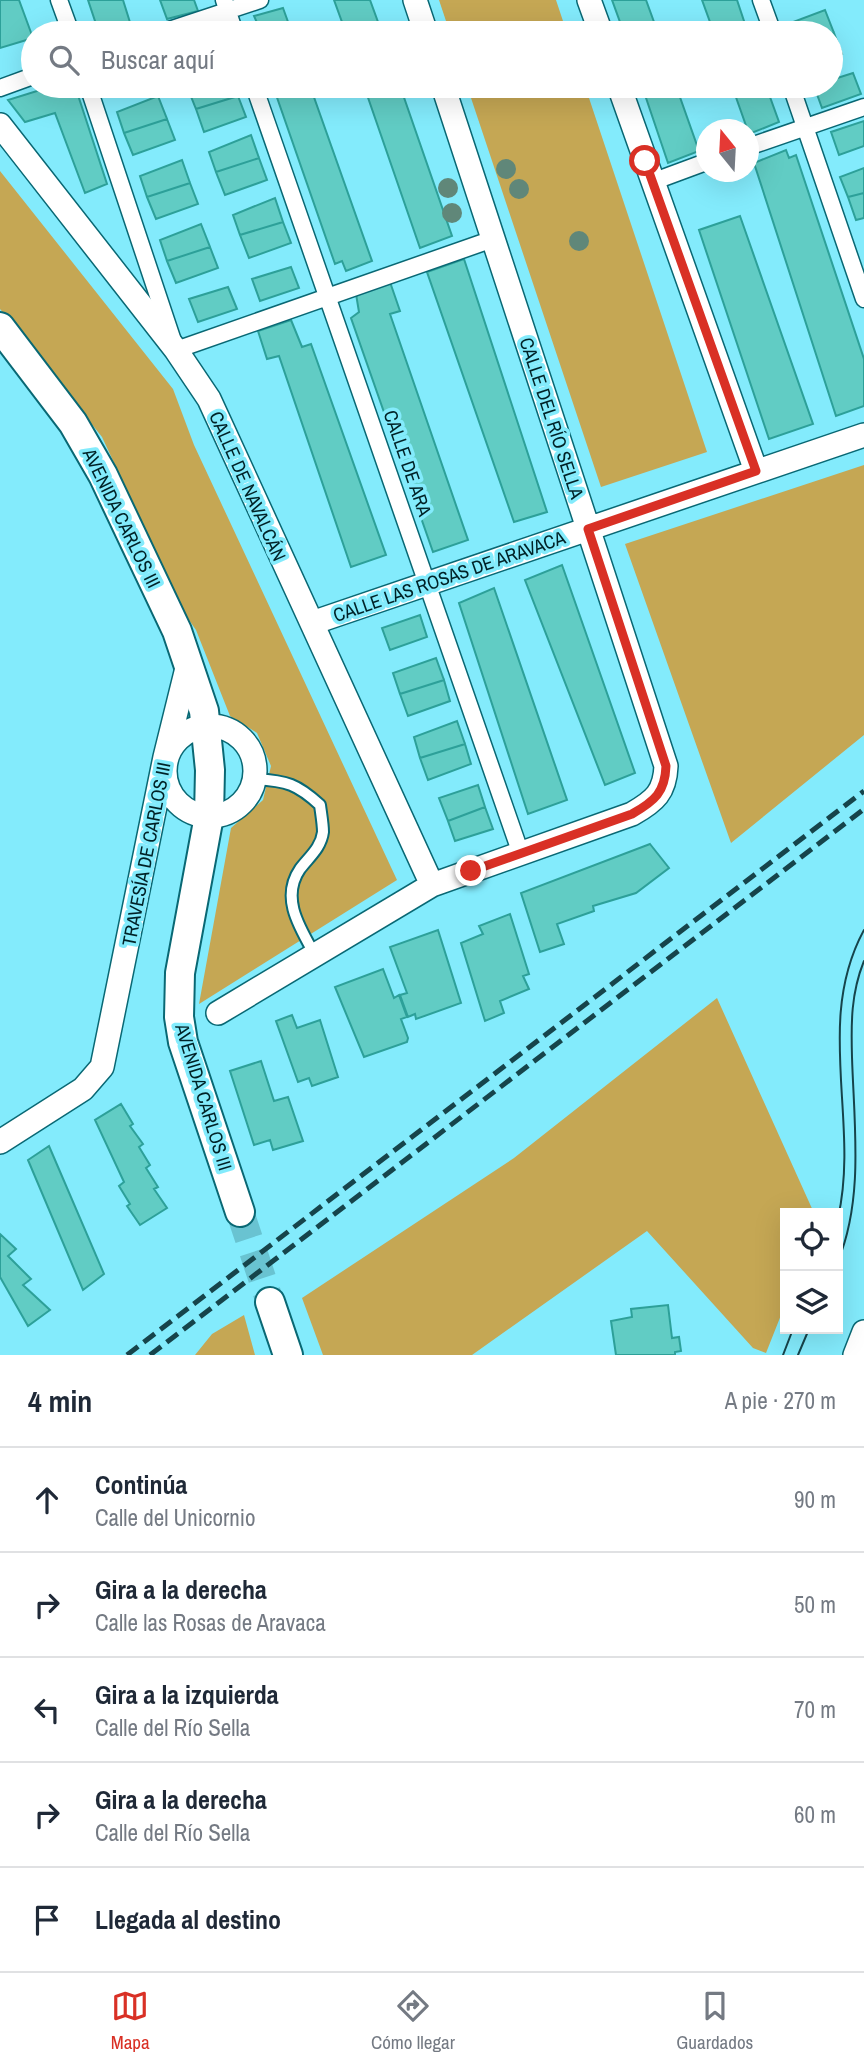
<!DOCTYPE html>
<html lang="es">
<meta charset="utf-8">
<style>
:root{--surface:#fff;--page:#f6f6f7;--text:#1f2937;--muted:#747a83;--line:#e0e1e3;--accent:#d93025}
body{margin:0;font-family:"Archivo Narrow",sans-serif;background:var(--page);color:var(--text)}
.controls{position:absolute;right:21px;bottom:21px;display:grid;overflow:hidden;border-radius:0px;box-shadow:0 7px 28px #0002}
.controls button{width:63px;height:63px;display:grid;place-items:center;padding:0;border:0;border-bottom:2px solid var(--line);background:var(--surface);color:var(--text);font:35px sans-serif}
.compass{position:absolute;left:696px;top:119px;width:63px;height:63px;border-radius:50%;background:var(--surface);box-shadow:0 7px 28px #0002;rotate:342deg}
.stop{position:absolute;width:21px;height:21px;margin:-16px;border:5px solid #d93025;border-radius:50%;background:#fff}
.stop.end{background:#d93025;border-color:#fff;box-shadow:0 2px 7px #0008}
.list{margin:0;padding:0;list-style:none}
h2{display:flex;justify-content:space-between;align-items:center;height:91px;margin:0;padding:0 28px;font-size:30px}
h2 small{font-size:23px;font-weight:400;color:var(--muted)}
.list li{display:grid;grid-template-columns:46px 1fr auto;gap:21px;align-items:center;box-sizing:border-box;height:105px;padding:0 28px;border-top:2px solid var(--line)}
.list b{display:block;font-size:26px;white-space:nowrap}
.list p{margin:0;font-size:23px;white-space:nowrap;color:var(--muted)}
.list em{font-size:23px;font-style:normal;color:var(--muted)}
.icon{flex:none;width:38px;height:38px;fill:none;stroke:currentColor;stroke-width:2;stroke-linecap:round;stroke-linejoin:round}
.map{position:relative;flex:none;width:864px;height:1355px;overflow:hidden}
.search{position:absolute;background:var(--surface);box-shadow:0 7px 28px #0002;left:21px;right:21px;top:21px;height:77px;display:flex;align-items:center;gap:18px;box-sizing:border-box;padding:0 24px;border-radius:38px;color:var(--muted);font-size:26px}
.sheet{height:616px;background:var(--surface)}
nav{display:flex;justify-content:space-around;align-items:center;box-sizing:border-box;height:98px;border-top:2px solid var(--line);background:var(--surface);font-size:19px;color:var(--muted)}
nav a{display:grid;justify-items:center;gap:4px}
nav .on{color:var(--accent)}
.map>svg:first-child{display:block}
.green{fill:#c5a754}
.building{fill:#61ccc4;stroke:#2da099;stroke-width:2}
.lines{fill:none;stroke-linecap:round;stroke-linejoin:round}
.tertiary-tunnel{stroke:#69c3d1;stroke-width:28;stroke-dasharray:28 14;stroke-linecap:butt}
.service-casing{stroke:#096874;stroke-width:14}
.pedestrian-casing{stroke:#096874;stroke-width:19}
.minor-casing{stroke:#096874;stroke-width:26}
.tertiary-casing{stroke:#096874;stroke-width:32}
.service{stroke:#fff;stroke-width:10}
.pedestrian{stroke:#fff;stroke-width:16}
.minor{stroke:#fff;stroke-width:23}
.tertiary{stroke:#fff;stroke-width:28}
.tram{stroke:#16444b;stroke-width:2}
.rail{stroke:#16444b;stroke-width:5;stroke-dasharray:14 7;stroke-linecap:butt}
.tree{fill:#608779}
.route{stroke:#d93025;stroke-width:9}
.labels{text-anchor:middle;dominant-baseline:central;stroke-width:7;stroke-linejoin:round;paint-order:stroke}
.street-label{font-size:19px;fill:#002227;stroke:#83ebfc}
</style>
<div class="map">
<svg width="864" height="1355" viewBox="0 0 864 1355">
<rect width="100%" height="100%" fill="#83ebfc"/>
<!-- green -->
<path class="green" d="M 439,0 L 556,0 L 567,33 L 450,33 Z
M 467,86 L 585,86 L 707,452 L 601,487 Z
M 0,171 L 173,389 L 194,445 L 397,880 L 199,1004 L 231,828 L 263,800 L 271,766 L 257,733 L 230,716 L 196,630 L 184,613 L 102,437 L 0,309 Z
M 864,465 L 864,735 L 731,843 L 625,544 Z
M 717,998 L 814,1213 L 785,1213 L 785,1305 L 766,1353 L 753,1348 L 647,1231 L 472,1355 L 323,1355 L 302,1298 L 514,1158 Z
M 244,1315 L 255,1355 L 195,1355 L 212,1334 Z"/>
<!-- building -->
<path class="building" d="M 0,0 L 19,0 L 33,38 L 0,48 Z
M 88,0 L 123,0 L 133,32 L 99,33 Z
M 160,0 L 194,0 L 198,11 L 167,19 Z
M 334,0 L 370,0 L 382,33 L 346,33 Z
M 612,0 L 646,0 L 658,33 L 624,33 Z
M 702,0 L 737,0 L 748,33 L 714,33 Z
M 283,8 L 292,33 L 254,33 L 252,27 L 258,25 L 254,16 Z
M 825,10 L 834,33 L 788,33 L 785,25 Z
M 834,33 L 842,54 L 831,58 L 831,34 Z
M 853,73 L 861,94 L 822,108 L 814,86 L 831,86 L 831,80 Z
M 53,86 L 60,86 L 61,93 L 76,89 L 107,184 L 85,193 L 55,113 L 25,122 L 8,100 Z
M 195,86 L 235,86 L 238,96 L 196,109 L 188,89 Z
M 273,86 L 310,86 L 372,261 L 346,271 L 342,261 L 335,264 Z
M 364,86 L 400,86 L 452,236 L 420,248 Z
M 642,86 L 676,86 L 699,151 L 668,163 Z
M 732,86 L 766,86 L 779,122 L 749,134 Z
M 158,96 L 167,119 L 124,133 L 117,112 Z
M 238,96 L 246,117 L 204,132 L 196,109 Z
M 167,119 L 175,140 L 133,155 L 124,133 Z
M 864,121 L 864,146 L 839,155 L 831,132 Z
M 251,135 L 259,158 L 216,172 L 209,152 Z
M 786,150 L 789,158 L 796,155 L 864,359 L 864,406 L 836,416 L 754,163 Z
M 259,158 L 267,180 L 225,195 L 216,172 Z
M 182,160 L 190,183 L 147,197 L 140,176 Z
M 864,168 L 864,193 L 848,197 L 840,177 Z
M 190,183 L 198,204 L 156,219 L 147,197 Z
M 864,193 L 864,218 L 856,220 L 848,197 Z
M 275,198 L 283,222 L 240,235 L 233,215 Z
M 740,216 L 813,424 L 769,439 L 699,230 Z
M 283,222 L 291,243 L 249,258 L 240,235 Z
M 201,224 L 210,247 L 167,261 L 160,240 Z
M 210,247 L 218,268 L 176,283 L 167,261 Z
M 464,259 L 547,512 L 514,522 L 427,272 Z
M 291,267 L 299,288 L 260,301 L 252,279 Z
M 390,282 L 400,311 L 390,314 L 468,540 L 433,552 L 351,318 L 359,312 L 356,294 Z
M 228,287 L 237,309 L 198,322 L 189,299 Z
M 291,320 L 302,347 L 311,344 L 386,555 L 351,567 L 279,356 L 267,359 L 258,331 Z
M 562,565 L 635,773 L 605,785 L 525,580 Z
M 494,588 L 567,800 L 528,814 L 459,603 Z
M 420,615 L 427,637 L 390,650 L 382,628 Z
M 436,658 L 444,680 L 400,694 L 393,673 Z
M 444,680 L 450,701 L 408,716 L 400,694 Z
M 457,721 L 465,744 L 420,758 L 414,737 Z
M 465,744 L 471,764 L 428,780 L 420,758 Z
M 478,785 L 485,807 L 448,821 L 439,798 Z
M 485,807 L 493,829 L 455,841 L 448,821 Z
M 650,844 L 669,868 L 636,893 L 593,906 L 594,911 L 557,924 L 564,944 L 540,952 L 521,893 Z
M 510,914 L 529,974 L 523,976 L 529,989 L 500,1001 L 504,1013 L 485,1021 L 461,943 L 483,934 L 479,926 Z
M 438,930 L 461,1003 L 416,1019 L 415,1014 L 408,1017 L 400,995 L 407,993 L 390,947 Z
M 383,969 L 394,998 L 399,995 L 407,1017 L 401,1019 L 408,1038 L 407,1042 L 364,1057 L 335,987 Z
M 292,1015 L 297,1028 L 320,1020 L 338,1077 L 312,1086 L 309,1078 L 298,1082 L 276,1021 Z
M 261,1061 L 274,1101 L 288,1097 L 303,1141 L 273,1150 L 270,1140 L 254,1145 L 230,1071 Z
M 121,1104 L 133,1124 L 130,1126 L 143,1144 L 139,1147 L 150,1165 L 146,1168 L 158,1187 L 154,1189 L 167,1208 L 140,1225 L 127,1206 L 130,1204 L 119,1186 L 124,1182 L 95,1120 Z
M 49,1146 L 104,1274 L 83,1290 L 28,1160 Z
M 0,1234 L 16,1249 L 8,1256 L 31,1279 L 23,1285 L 50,1310 L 28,1326 L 0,1277 Z
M 668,1305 L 672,1338 L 679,1337 L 681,1351 L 675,1352 L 675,1355 L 616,1355 L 611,1321 L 632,1317 L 631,1309 Z"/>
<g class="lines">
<!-- tertiary-tunnel -->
<path class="tertiary-tunnel" d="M 240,1212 L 270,1302"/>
<defs>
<path id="service" d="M 256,779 C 287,781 297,784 320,805 C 321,813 323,824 323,832 C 321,848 309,857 300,869 C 280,898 300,928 315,955"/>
<path id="pedestrian" d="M 59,0 L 71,33
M 224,0 L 235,33
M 761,0 L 773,33
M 160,33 L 260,0
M 88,86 L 176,350 L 493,239
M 254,86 L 521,854
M 791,86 L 864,299
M 0,88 L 33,76
M 748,147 L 864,107
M 652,182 L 706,162"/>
<path id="minor" d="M 415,0 L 426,33
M 589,0 L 601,33
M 619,86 L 756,471
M 0,125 L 176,350 L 209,399 L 432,885
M 312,623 L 864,435
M165 771a45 45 0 1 1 90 0a45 45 0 1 1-90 0Z
M 218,1013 L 432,885 L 632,814 C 655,801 665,792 666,766 L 443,86
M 0,1142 L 83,1089 L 102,1067 L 165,757 L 188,664
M 855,1355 L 864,1332"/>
<path id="tertiary" d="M 0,327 L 73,423 L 103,475 L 177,631 L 204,711 L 210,770 L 209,816 L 180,973 L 179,1017 L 183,1042 L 240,1212
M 270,1302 L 288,1355"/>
</defs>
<!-- service casing -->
<use href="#service" class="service-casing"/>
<!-- pedestrian casing -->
<use href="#pedestrian" class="pedestrian-casing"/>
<!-- minor casing -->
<use href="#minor" class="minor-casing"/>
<!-- tertiary casing -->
<use href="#tertiary" class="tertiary-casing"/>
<!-- service -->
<use href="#service" class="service"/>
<!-- pedestrian -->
<use href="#pedestrian" class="pedestrian"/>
<!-- minor -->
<use href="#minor" class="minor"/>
<!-- tertiary -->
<use href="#tertiary" class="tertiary"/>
<!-- tram -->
<path class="tram" d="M 838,1218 C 860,1122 814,1022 864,930
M 838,1261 C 864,1198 854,1124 852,1057 C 851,1023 851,993 864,961
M 783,1355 L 793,1329
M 798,1355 L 809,1329"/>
<!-- rail -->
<path class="rail" d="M 127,1355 L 864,791
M 150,1355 L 864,809"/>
</g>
<!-- trees -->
<g class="tree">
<circle cx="506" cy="169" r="10"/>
<circle cx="448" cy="188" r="10"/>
<circle cx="519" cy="189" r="10"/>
<circle cx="452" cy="213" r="10"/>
<circle cx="579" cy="241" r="10"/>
</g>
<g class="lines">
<!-- route -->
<path class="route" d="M 471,871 L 632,814 C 655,801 665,792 666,766 L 588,529 L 756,471 L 645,161"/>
</g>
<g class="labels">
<!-- street labels -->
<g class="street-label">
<text transform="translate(552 418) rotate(72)">CALLE DEL RÍO SELLA</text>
<text transform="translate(408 463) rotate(71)">CALLE DE ARA</text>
<text transform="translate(248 486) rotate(66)">CALLE DE NAVALCÁN</text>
<text transform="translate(122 518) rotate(64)">AVENIDA CARLOS III</text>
<text transform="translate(449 576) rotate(-19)">CALLE LAS ROSAS DE ARAVACA</text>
<text transform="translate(146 854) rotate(-79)">TRAVESÍA DE CARLOS III</text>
<text transform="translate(204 1097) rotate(73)">AVENIDA CARLOS III</text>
</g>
</g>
</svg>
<div class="controls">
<button><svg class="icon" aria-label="locate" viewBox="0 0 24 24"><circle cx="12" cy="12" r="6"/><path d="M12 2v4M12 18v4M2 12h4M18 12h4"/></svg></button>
<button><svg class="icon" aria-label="layers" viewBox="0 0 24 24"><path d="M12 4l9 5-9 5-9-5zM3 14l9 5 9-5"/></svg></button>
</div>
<svg class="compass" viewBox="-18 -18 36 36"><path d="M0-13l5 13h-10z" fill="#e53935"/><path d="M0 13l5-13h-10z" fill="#747a83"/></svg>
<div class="stop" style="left:645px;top:161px"></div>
<div class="stop end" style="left:471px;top:871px"></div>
<div class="search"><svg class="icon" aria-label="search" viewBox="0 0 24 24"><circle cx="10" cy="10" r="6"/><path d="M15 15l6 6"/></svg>Buscar aquí</div>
</div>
<section class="sheet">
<h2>4 min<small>A pie · 270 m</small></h2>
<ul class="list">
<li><svg class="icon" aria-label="ahead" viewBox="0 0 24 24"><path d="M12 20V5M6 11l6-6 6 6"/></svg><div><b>Continúa</b><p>Calle del Unicornio</p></div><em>90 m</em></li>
<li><svg class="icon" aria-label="right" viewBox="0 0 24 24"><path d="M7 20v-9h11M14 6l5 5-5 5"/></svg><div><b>Gira a la derecha</b><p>Calle las Rosas de Aravaca</p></div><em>50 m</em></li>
<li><svg class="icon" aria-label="left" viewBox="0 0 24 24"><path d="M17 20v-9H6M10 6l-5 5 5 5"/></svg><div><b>Gira a la izquierda</b><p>Calle del Río Sella</p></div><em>70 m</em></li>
<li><svg class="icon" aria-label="right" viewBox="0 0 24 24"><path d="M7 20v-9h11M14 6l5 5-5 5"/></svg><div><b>Gira a la derecha</b><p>Calle del Río Sella</p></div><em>60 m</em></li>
<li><svg class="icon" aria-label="arrive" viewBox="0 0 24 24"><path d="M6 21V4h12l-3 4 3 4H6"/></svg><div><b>Llegada al destino</b></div></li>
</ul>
</section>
<nav>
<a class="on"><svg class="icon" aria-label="map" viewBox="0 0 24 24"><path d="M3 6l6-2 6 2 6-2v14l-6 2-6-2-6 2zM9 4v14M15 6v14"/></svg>Mapa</a>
<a><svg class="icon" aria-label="directions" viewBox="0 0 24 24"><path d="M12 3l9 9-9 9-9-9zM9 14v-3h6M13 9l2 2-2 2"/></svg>Cómo llegar</a>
<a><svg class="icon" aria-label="saved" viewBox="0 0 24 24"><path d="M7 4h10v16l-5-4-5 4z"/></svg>Guardados</a>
</nav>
